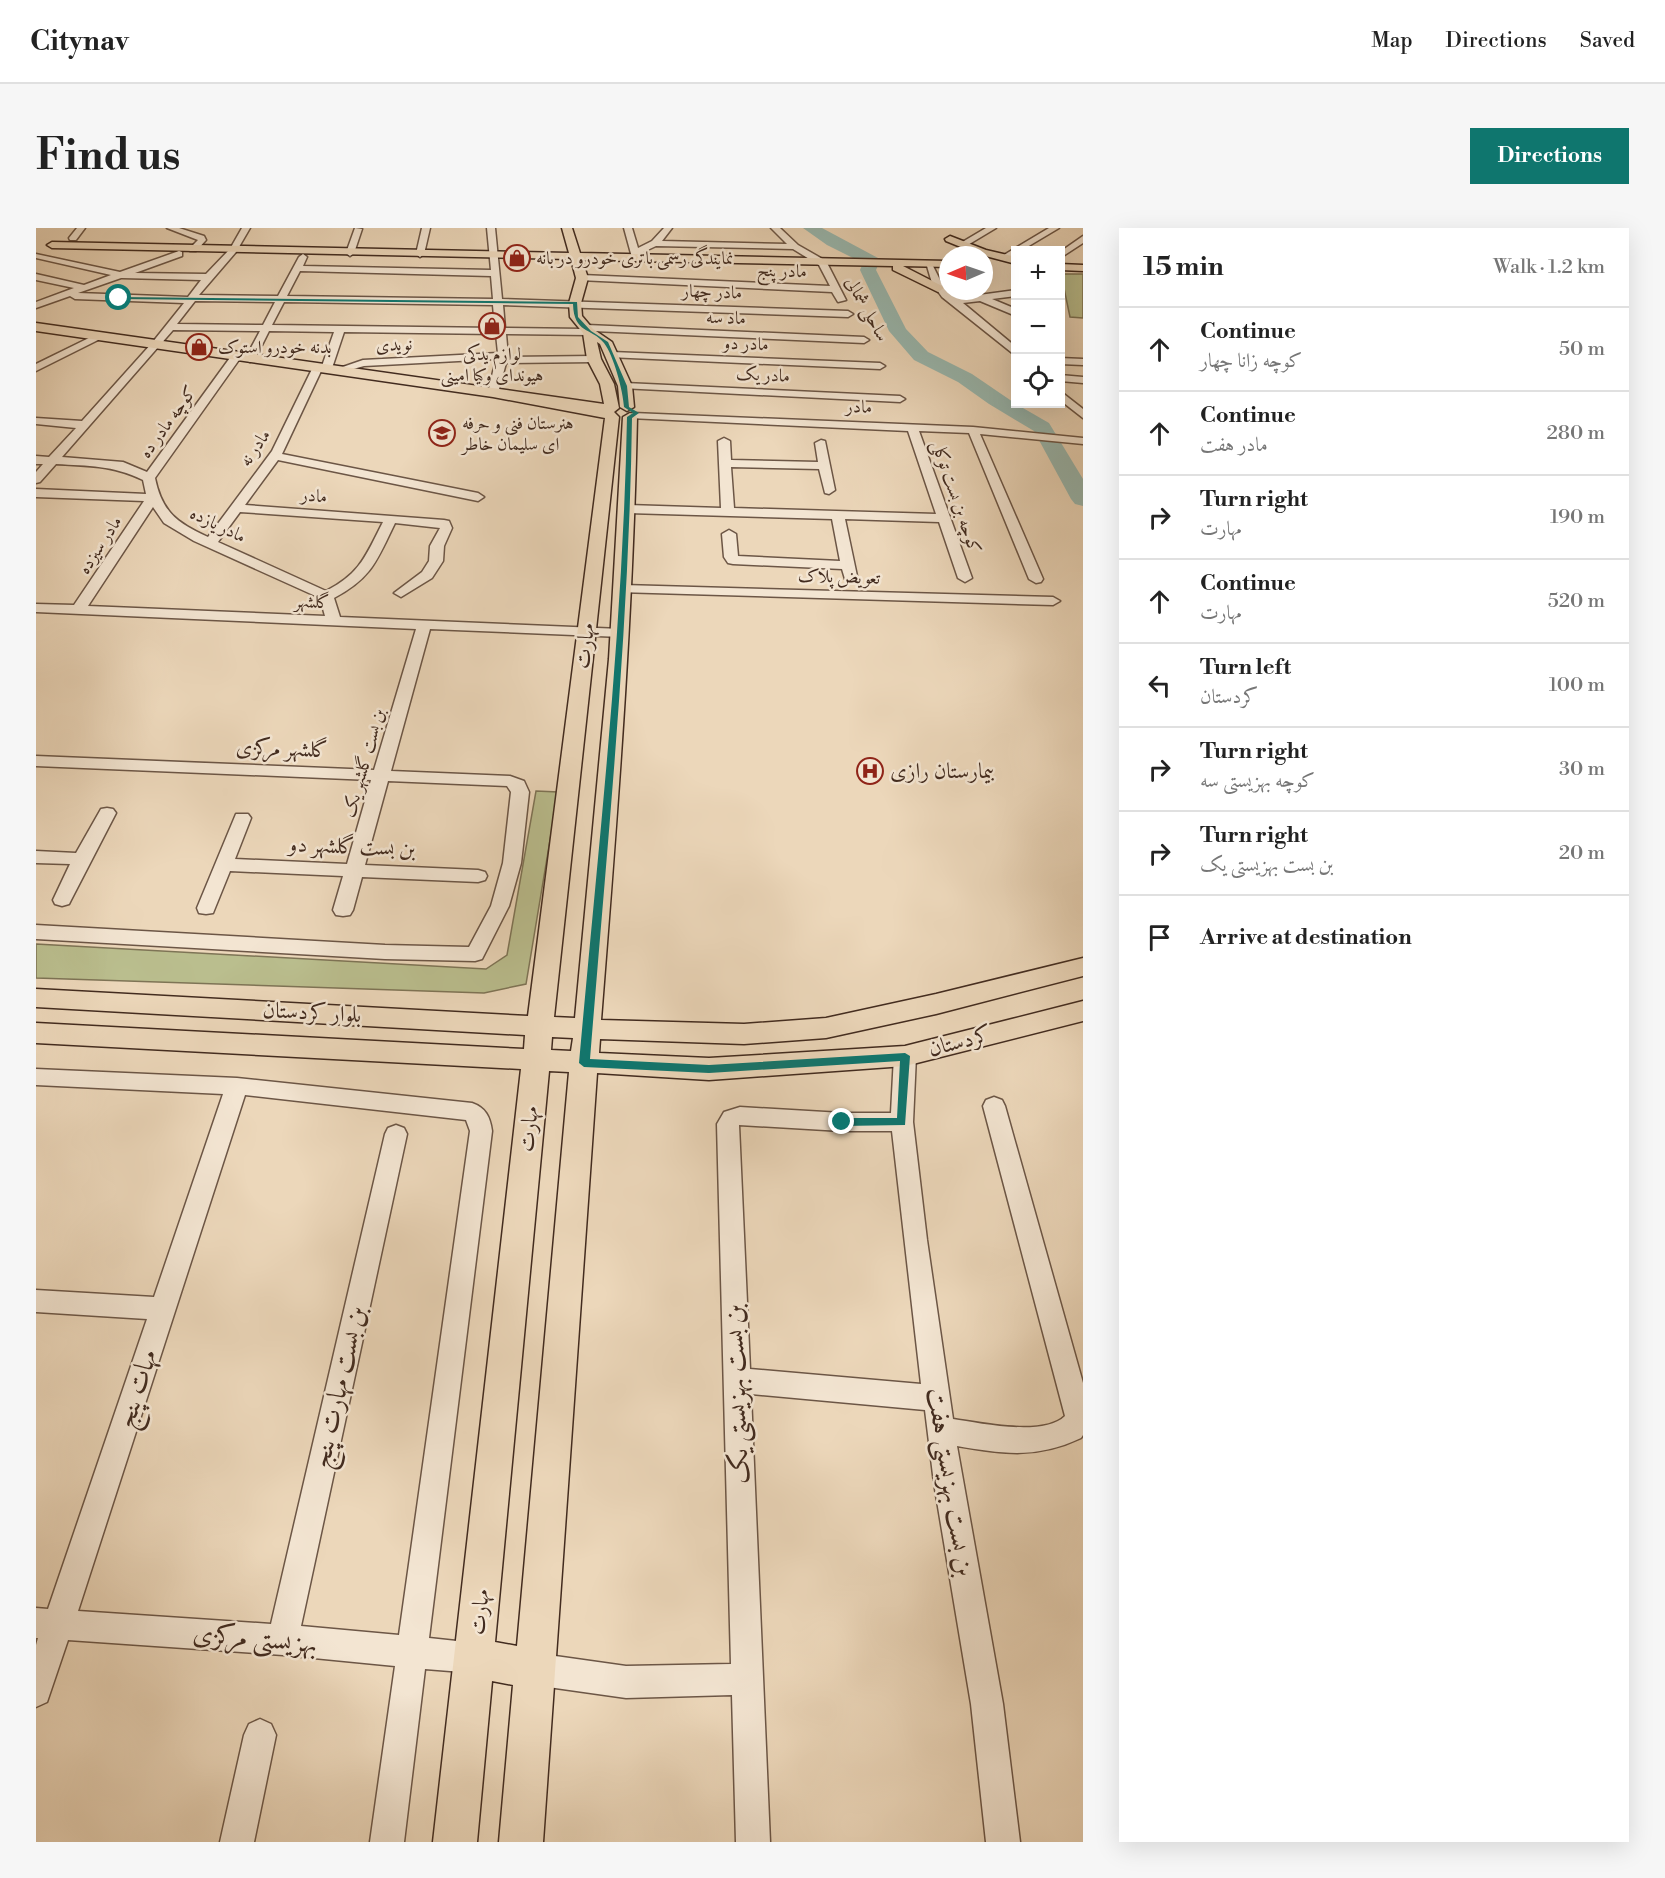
<!DOCTYPE html>
<meta charset="utf-8">
<style>
:root{--surface:#fff;--page:#f6f6f6;--text:#222;--muted:#767676;--line:#e0e0e0;--accent:#0f766e}
body{margin:0;font-family:"Libre Bodoni",Amiri,serif;background:var(--page);color:var(--text)}
.controls{position:absolute;right:18px;top:18px;display:grid;overflow:hidden;border-radius:0px;box-shadow:0 6px 24px #0002}
.controls button{width:54px;height:54px;display:grid;place-items:center;padding:0;border:0;border-bottom:2px solid var(--line);background:var(--surface);color:var(--text);font:30px sans-serif}
.compass{position:absolute;left:903px;top:18px;width:54px;height:54px;border-radius:50%;background:var(--surface);box-shadow:0 6px 24px #0002;rotate:268deg}
.stop{position:absolute;width:18px;height:18px;margin:-14px;border:4px solid #0f766e;border-radius:50%;background:#fff}
.stop.end{background:#0f766e;border-color:#fff;box-shadow:0 2px 6px #0008}
.list{margin:0;padding:0;list-style:none}
h2{display:flex;justify-content:space-between;align-items:center;height:78px;margin:0;padding:0 24px;font-size:26px}
h2 small{font-size:20px;font-weight:400;color:var(--muted)}
.list li{display:grid;grid-template-columns:39px 1fr auto;gap:18px;align-items:center;box-sizing:border-box;height:84px;padding:0 24px;border-top:2px solid var(--line)}
.list b{display:block;font-size:22px;white-space:nowrap}
.list p{margin:0;font-size:20px;white-space:nowrap;color:var(--muted)}
.list em{font-size:20px;font-style:normal;color:var(--muted)}
.icon{flex:none;width:33px;height:33px;fill:none;stroke:currentColor;stroke-width:2;stroke-linecap:round;stroke-linejoin:round}
.map{position:relative;flex:none;width:1047px;height:1614px;overflow:hidden;border-radius:0px}
header{display:flex;align-items:center;gap:36px;box-sizing:border-box;height:84px;padding:0 30px;background:var(--surface);border-bottom:2px solid var(--line)}
header strong{font-size:28px}
nav{display:flex;gap:33px;margin-inline-start:auto;font-size:21px}
.intro{display:flex;align-items:center;justify-content:space-between;box-sizing:border-box;height:144px;padding:0 36px}
h1{margin:0;font-size:42px}
.button{padding:15px 27px;border-radius:0px;background:var(--accent);color:#fff;font-size:21px;font-weight:700}
main{display:flex;gap:36px;padding:0 36px}
aside{flex:1;background:var(--surface);border-radius:0px;box-shadow:0 6px 24px #0002}
.map>svg:first-child{display:block}
.green{fill:#babe8e;stroke:#7e7456;stroke-width:1.5}
.lines{fill:none;stroke-linecap:round;stroke-linejoin:round}
.river{fill:#99b9b1;fill-rule:evenodd}
.minor-casing{stroke:#6c5646;stroke-width:3}
.major-casing{stroke:#422b1f;stroke-width:3}
.minor{fill:#f3e5d2;fill-rule:evenodd}
.major{fill:#ecd7ba;fill-rule:evenodd}
.route{fill:#0f766e}
.labels{text-anchor:middle;dominant-baseline:central;stroke-width:5;stroke-linejoin:round;paint-order:stroke}
.far-poi-label{font-size:18px;fill:#422b1f;stroke:#f3e5d2;text-anchor:start}
.far-street-label{font-size:18px;fill:#422b1f;stroke:#f3e5d2}
.street-label{font-size:22px;fill:#422b1f;stroke:#f3e5d2}
.poi-label{font-size:22px;fill:#422b1f;stroke:#f3e5d2;text-anchor:start}
.near-street-label{font-size:27px;fill:#422b1f;stroke:#f3e5d2}
</style>
<header>
<strong>Citynav</strong>
<nav><a>Map</a><a>Directions</a><a>Saved</a></nav>
</header>
<div class="intro"><h1>Find us</h1><a class="button">Directions</a></div>
<main>
<div class="map">
<svg width="1047" height="1614" viewBox="0 0 1047 1614">
<rect width="100%" height="100%" fill="#ecd7ba"/>
<filter id="stains"><feTurbulence type="fractalNoise" baseFrequency=".00333" numOctaves="4"/><feColorMatrix values="0 0 0 0 .2 0 0 0 0 .09 0 0 0 0 .02 0 0 0 .5 -.17"/></filter>
<radialGradient id="worn" r=".72"><stop offset=".6" stop-color="#630" stop-opacity="0"/><stop offset="1" stop-color="#630" stop-opacity=".3"/></radialGradient>
<!-- green -->
<path class="green" d="M 1025,46 L 1047,46 L 1047,90 L 1034,89 Z
M 500,563 L 522,564 L 490,756 L 448,765 L 0,750 L 0,716 L 450,741 L 471,727 Z"/>
<g class="lines">
<!-- river -->
<path class="river" d="M 767,0 L 786,0 L 842,30 L 844,33 L 840,42 L 870,101 L 892,124 L 936,146 L 980,176 L 1013,195 L 1047,251 L 1047,278 L 1039,276 L 1035,271 L 998,203 L 953,176 L 922,154 L 878,132 L 853,103 L 824,42 L 827,35 L 791,17 Z"/>
<defs>
<path id="minor" d="M 41,0 L 49,0 L 40,12 L 34,12 L 33,10 Z
M 131,0 L 143,0 L 168,8 L 170,12 L 160,23 L 154,23 L 153,21 L 162,12 Z
M 206,0 L 214,0 L 200,24 L 163,67 L 242,68 L 263,29 L 267,26 L 271,29 L 267,38 L 455,42 L 451,0 L 459,0 L 466,71 L 812,83 L 817,86 L 812,89 L 467,77 L 469,100 L 547,101 L 551,97 L 828,109 L 833,112 L 828,115 L 557,103 L 553,107 L 470,106 L 472,129 L 558,128 L 563,131 L 558,134 L 470,135 L 462,165 L 457,168 L 452,165 L 460,131 L 328,138 L 303,145 L 298,142 L 327,132 L 462,125 L 460,106 L 308,104 L 296,140 L 291,143 L 286,141 L 246,226 L 442,265 L 448,269 L 442,273 L 242,232 L 209,277 L 408,292 L 413,293 L 416,300 L 408,318 L 407,333 L 396,350 L 365,369 L 358,365 L 386,344 L 393,333 L 394,318 L 404,300 L 359,295 C 341,332 336,350 298,370 L 304,389 L 585,401 L 592,405 L 585,409 L 394,401 L 355,543 L 474,548 L 488,553 L 493,564 L 485,635 L 473,678 L 446,731 L 439,733 L 349,731 L 0,711 L 0,697 L 349,717 L 433,719 L 455,678 L 467,635 L 475,564 L 471,558 L 352,553 L 329,637 L 442,642 L 449,644 L 451,648 L 449,652 L 442,654 L 326,649 L 317,682 L 314,687 L 307,688 L 300,687 L 297,682 L 307,648 L 194,643 L 179,680 L 177,685 L 170,686 L 163,685 L 161,680 L 200,586 L 212,586 L 215,590 L 199,631 L 311,636 L 335,552 L 0,538 L 0,528 L 338,542 L 380,401 L 0,384 L 0,376 L 38,377 L 108,273 L 0,269 L 0,261 L 110,266 L 107,252 C 76,237 53,238 20,236 L 4,254 L 0,255 L 0,244 L 7,236 L 0,236 L 0,228 L 13,229 L 40,200 L 0,196 L 0,190 L 46,193 L 116,115 L 148,75 L 39,71 L 34,68 L 0,80 L 0,74 L 38,60 L 0,52 L 0,46 L 48,57 L 75,47 L 0,30 L 0,26 L 84,44 L 143,23 L 146,24 L 146,28 L 99,45 L 170,46 L 194,21 ZM 264,43 L 455,48 L 457,71 L 251,68 ZM 85,50 L 86,50 L 165,52 L 152,69 L 42,65 ZM 159,73 L 239,74 L 227,97 L 141,96 ZM 248,74 L 457,77 L 459,100 L 236,97 ZM 137,102 L 224,103 L 209,131 L 214,134 L 219,131 L 233,103 L 298,104 L 286,138 L 282,136 L 277,139 L 236,223 L 172,309 C 141,295 126,284 119,250 L 205,129 L 204,127 L 196,127 L 111,244 L 87,234 L 26,229 ZM 117,279 L 128,295 L 158,313 L 284,370 L 289,388 L 52,378 ZM 204,284 L 347,294 C 330,327 325,345 290,363 L 182,314 Z
M 319,0 L 326,1 L 318,25 L 314,28 L 310,25 Z
M 386,0 L 394,0 L 388,26 L 384,29 L 380,26 Z
M 588,0 L 596,0 L 602,20 L 616,13 L 628,0 L 636,0 L 626,13 L 751,16 L 735,0 L 744,0 L 762,17 L 790,33 L 810,72 L 802,74 L 796,64 L 543,52 L 542,50 L 546,47 L 794,58 L 783,37 L 757,21 L 620,18 L 603,26 L 603,33 L 597,33 Z
M 950,0 L 960,0 L 930,18 L 923,16 Z
M 1013,0 L 1023,0 L 986,22 L 980,22 L 980,26 L 970,32 L 963,30 Z
M 1047,8 L 1047,15 L 1024,30 L 1024,24 Z
M 891,38 L 897,38 L 907,58 L 921,70 L 980,62 L 980,68 L 956,71 L 980,81 L 980,88 L 944,73 L 927,75 L 980,119 L 980,128 L 906,69 L 896,55 Z
M 61,106 L 70,108 L 0,143 L 0,136 Z
M 576,124 L 844,135 L 849,138 L 844,141 L 572,129 L 571,127 Z
M 1024,130 L 1047,131 L 1047,137 L 1024,136 Z
M 1024,147 L 1047,149 L 1047,155 L 1024,153 Z
M 589,155 L 864,168 L 869,171 L 864,174 L 585,160 L 585,156 Z
M 1024,163 L 1047,181 L 1047,190 L 1024,172 Z
M 597,185 L 937,199 L 1047,210 L 1047,216 L 944,206 L 1007,351 L 1005,354 L 1000,355 L 993,351 L 933,205 L 883,203 L 936,350 L 929,354 L 922,350 L 903,294 L 809,291 L 821,348 L 814,352 L 809,351 L 806,341 L 697,336 L 692,335 L 688,329 L 686,306 L 693,302 L 700,306 L 702,328 L 804,333 L 796,291 L 592,285 L 586,281 L 592,277 L 685,280 L 682,213 L 688,210 L 694,213 L 695,232 L 782,234 L 779,215 L 785,212 L 789,213 L 799,262 L 793,266 L 789,265 L 783,241 L 695,239 L 698,280 L 900,286 L 872,203 L 593,190 L 593,186 Z
M 587,357 L 1017,369 L 1024,373 L 1017,377 L 582,364 L 580,361 L 582,358 Z
M 71,580 L 77,581 L 80,585 L 35,672 L 33,676 L 26,678 L 19,676 L 17,672 L 34,636 L 0,635 L 0,623 L 40,625 L 65,581 Z
M 869,820 L 877,822 L 880,828 L 877,894 L 891,1012 L 917,1191 C 944,1195 1008,1209 1029,1188 L 947,878 L 950,872 L 958,869 L 966,872 L 969,878 L 1047,1155 L 1047,1207 L 1045,1210 C 1001,1231 967,1226 921,1218 L 967,1476 L 984,1614 L 950,1614 L 935,1476 L 898,1255 L 889,1182 L 715,1166 L 734,1614 L 700,1614 L 696,1467 L 590,1470 L 498,1457 L 487,1452 L 482,1441 L 487,1430 L 498,1425 L 590,1438 L 695,1436 L 681,896 L 688,884 L 704,879 L 806,885 L 855,885 L 858,828 L 861,822 ZM 703,897 L 806,903 L 856,903 L 885,1156 L 714,1141 Z
M 0,841 L 201,850 L 436,875 C 450,880 454,889 456,903 L 393,1410 L 439,1415 L 450,1419 L 454,1430 L 450,1441 L 439,1445 L 389,1441 L 368,1614 L 334,1614 L 359,1438 L 247,1427 L 32,1412 L 11,1474 L 0,1479 L 0,1417 L 2,1410 L 0,1410 L 0,1380 L 12,1381 L 111,1091 L 0,1084 L 0,1062 L 118,1069 L 187,866 L 0,857 ZM 209,867 L 430,892 L 434,903 L 363,1407 L 265,1398 L 371,906 L 368,900 L 360,897 L 352,900 L 349,906 L 235,1396 L 42,1383 Z
M 224,1491 L 235,1496 L 240,1507 L 218,1614 L 184,1614 L 208,1507 L 213,1496 Z"/>
<path id="major" d="M 526,0 L 536,0 L 544,25 L 912,33 L 912,39 L 867,38 L 906,58 L 908,60 L 902,64 L 857,42 L 857,38 L 546,32 L 552,50 L 545,75 L 546,88 L 557,101 L 576,114 L 596,158 L 598,179 L 591,183 L 584,179 L 582,158 L 564,116 L 561,114 L 565,131 L 578,156 L 583,180 L 578,184 L 583,189 L 518,789 L 539,790 L 573,431 L 587,189 L 594,185 L 601,189 C 597,390 581,591 565,792 L 708,796 L 790,790 L 900,766 L 1047,730 L 1047,748 L 900,786 L 790,810 L 708,816 L 564,811 L 563,825 L 673,830 L 869,818 L 1047,773 L 1047,793 L 869,838 L 673,852 L 561,845 L 507,1614 L 463,1614 L 477,1457 L 456,1453 L 441,1614 L 397,1614 L 485,841 L 0,815 L 0,795 L 488,821 L 489,807 L 0,779 L 0,761 L 492,788 L 569,190 L 457,169 L 0,103 L 0,95 L 568,176 L 564,156 L 551,131 L 547,105 L 534,89 L 533,75 L 540,50 L 535,31 L 16,20 L 11,17 L 16,14 L 533,25 ZM 516,809 L 537,810 L 535,823 L 515,822 ZM 513,843 L 533,844 L 481,1418 L 459,1414 Z
M 914,8 L 950,22 L 980,29 L 980,36 L 942,26 L 910,13 L 909,11 Z
M 1024,36 L 1047,37 L 1047,43 L 1024,42 Z"/>
</defs>
<!-- minor casing -->
<use href="#minor" class="minor-casing"/>
<!-- major casing -->
<use href="#major" class="major-casing"/>
<!-- minor -->
<use href="#minor" class="minor"/>
<!-- major -->
<use href="#major" class="major"/>
</g>
<!-- route -->
<path class="route" d="M 83,69 L 541,74 L 542,89 L 555,103 L 572,114 L 591,158 L 593,179 L 603,185 L 596,190 C 593,404 571,618 554,831 L 673,837 L 869,825 L 874,828 L 869,897 L 806,898 L 801,894 L 806,890 L 861,890 L 864,833 L 673,845 L 548,839 L 543,835 C 562,620 587,405 591,189 L 597,185 L 588,179 C 587,163 578,128 568,115 C 555,99 538,106 537,76 L 82,71 Z"/>
<!-- icons -->
<defs>
<symbol id="shop-ring" viewBox="-11 -11 22 22"><circle r="9.5" fill="#f3e5d2" stroke="#8f2418" stroke-width="1.5"/><path d="M-5-2.5h2.3a2.7 3.5 0 0 1 5.4 0H5L5.5 6h-11ZM-1.5-2.5h3a1.5 2.3 0 0 0-3 0Z" fill="#8f2418"/></symbol>
<symbol id="school-ring" viewBox="-11 -11 22 22"><circle r="9.5" fill="#f3e5d2" stroke="#8f2418" stroke-width="1.5"/><path d="M0-5L7-2L0 1L-7-2ZM-4 1L0 2.5L4 1V4Q0 6-4 4Z" fill="#8f2418"/></symbol>
<symbol id="hospital-ring" viewBox="-11 -11 22 22"><circle r="9.5" fill="#f3e5d2" stroke="#8f2418" stroke-width="1.5"/><path d="M-5-5h3v3.5h4V-5h3V5h-3V1.5h-4V5h-3Z" fill="#8f2418"/></symbol>
</defs>
<g fill-rule="evenodd">
<use href="#shop-ring" x="466" y="15" width="30" height="30"/>
<use href="#shop-ring" x="441" y="83" width="30" height="30"/>
<use href="#shop-ring" x="148" y="104" width="30" height="30"/>
<use href="#school-ring" x="391" y="190" width="30" height="30"/>
<use href="#hospital-ring" x="819" y="528" width="30" height="30"/>
</g>
<g class="labels">
<!-- far-poi labels -->
<g class="far-poi-label">
<text x="500" y="30">نمایندگی رسمی باتری خودرو در بانه</text>
<text x="182" y="119">بدنه خودرو استوک</text>
<text x="456" y="126" text-anchor="middle">لوازم یدکى<tspan x="456" dy="21">هیونداى وکیا امینى</tspan></text>
<text x="426" y="195">هنرستان فنی و حرفه<tspan x="426" dy="21">ای سلیمان خاطر</tspan></text>
</g>
<!-- far-street labels -->
<g class="far-street-label">
<text transform="translate(746 43) rotate(2)">مادر پنج</text>
<text transform="translate(676 64) rotate(2)">مادر چهار</text>
<text transform="translate(831 81) rotate(61)">ساحلی شمالی</text>
<text transform="translate(690 90) rotate(2)">ماد سه</text>
<text transform="translate(710 116) rotate(2)">مادر دو</text>
<text transform="translate(358 117) rotate(-3)">نویدی</text>
<text transform="translate(727 147) rotate(3)">مادر یک</text>
<text transform="translate(823 179) rotate(2)">مادر</text>
<text transform="translate(132 194) rotate(-54)">کوچه مادر ده</text>
<text transform="translate(219 220) rotate(-56)">مادر نه</text>
<text transform="translate(278 268) rotate(4)">مادر</text>
<text transform="translate(920 269) rotate(71)">کوچه بن بست توکلی</text>
<text transform="translate(182 297) rotate(26)">مادر یازده</text>
<text transform="translate(64 317) rotate(-57)">مادر سیزده</text>
<text transform="translate(803 349) rotate(2)">تعویض پلاک</text>
<text transform="translate(276 374) rotate(2)">گلشهر</text>
<text transform="translate(328 535) rotate(-74)">بن بست گلشهر یک</text>
</g>
<!-- street labels -->
<g class="street-label">
<text transform="translate(549 418) rotate(-83)">مهارت</text>
<text transform="translate(246 521) rotate(2)">گلشهر مرکزی</text>
<text transform="translate(316 619) rotate(2)">بن بست گلشهر دو</text>
<text transform="translate(276 785) rotate(3)">بلوار کردستان</text>
<text transform="translate(924 814) rotate(-14)">کردستان</text>
<text transform="translate(493 901) rotate(-84)">مهارت</text>
<text transform="translate(444 1384) rotate(-84)">مهارت</text>
</g>
<!-- poi labels -->
<g class="poi-label">
<text x="854" y="543">بیمارستان رازی</text>
</g>
<!-- near-street labels -->
<g class="near-street-label">
<text transform="translate(303 1159) rotate(-77)">بن بست مهارت پنج</text>
<text transform="translate(101 1161) rotate(-72)">مهات پنج</text>
<text transform="translate(701 1166) rotate(-92)">بن بست بهزیستی یک</text>
<text transform="translate(914 1254) rotate(81)">بن بست بهزیستی هفت</text>
<text transform="translate(219 1411) rotate(5)">بهزیستی مرکزی</text>
</g>
</g>
<rect width="100%" height="100%" filter="url(#stains)"/>
<rect width="100%" height="100%" fill="url(#worn)"/>
</svg>
<div class="controls">
<button>+</button>
<button>−</button>
<button><svg class="icon" aria-label="locate" viewBox="0 0 24 24"><circle cx="12" cy="12" r="6"/><path d="M12 2v4M12 18v4M2 12h4M18 12h4"/></svg></button>
</div>
<svg class="compass" viewBox="-18 -18 36 36"><path d="M0-13l5 13h-10z" fill="#e53935"/><path d="M0 13l5-13h-10z" fill="#767676"/></svg>
<div class="stop" style="left:83px;top:70px"></div>
<div class="stop end" style="left:806px;top:894px"></div>
</div>
<aside>
<h2>15 min<small>Walk · 1.2 km</small></h2>
<ul class="list">
<li><svg class="icon" aria-label="ahead" viewBox="0 0 24 24"><path d="M12 20V5M6 11l6-6 6 6"/></svg><div><b>Continue</b><p>کوچه زانا چهار</p></div><em>50 m</em></li>
<li><svg class="icon" aria-label="ahead" viewBox="0 0 24 24"><path d="M12 20V5M6 11l6-6 6 6"/></svg><div><b>Continue</b><p>مادر هفت</p></div><em>280 m</em></li>
<li><svg class="icon" aria-label="right" viewBox="0 0 24 24"><path d="M7 20v-9h11M14 6l5 5-5 5"/></svg><div><b>Turn right</b><p>مهارت</p></div><em>190 m</em></li>
<li><svg class="icon" aria-label="ahead" viewBox="0 0 24 24"><path d="M12 20V5M6 11l6-6 6 6"/></svg><div><b>Continue</b><p>مهارت</p></div><em>520 m</em></li>
<li><svg class="icon" aria-label="left" viewBox="0 0 24 24"><path d="M17 20v-9H6M10 6l-5 5 5 5"/></svg><div><b>Turn left</b><p>کردستان</p></div><em>100 m</em></li>
<li><svg class="icon" aria-label="right" viewBox="0 0 24 24"><path d="M7 20v-9h11M14 6l5 5-5 5"/></svg><div><b>Turn right</b><p>کوچه بهزیستی سه</p></div><em>30 m</em></li>
<li><svg class="icon" aria-label="right" viewBox="0 0 24 24"><path d="M7 20v-9h11M14 6l5 5-5 5"/></svg><div><b>Turn right</b><p>بن بست بهزیستی یک</p></div><em>20 m</em></li>
<li><svg class="icon" aria-label="arrive" viewBox="0 0 24 24"><path d="M6 21V4h12l-3 4 3 4H6"/></svg><div><b>Arrive at destination</b></div></li>
</ul>
</aside>
</main>
